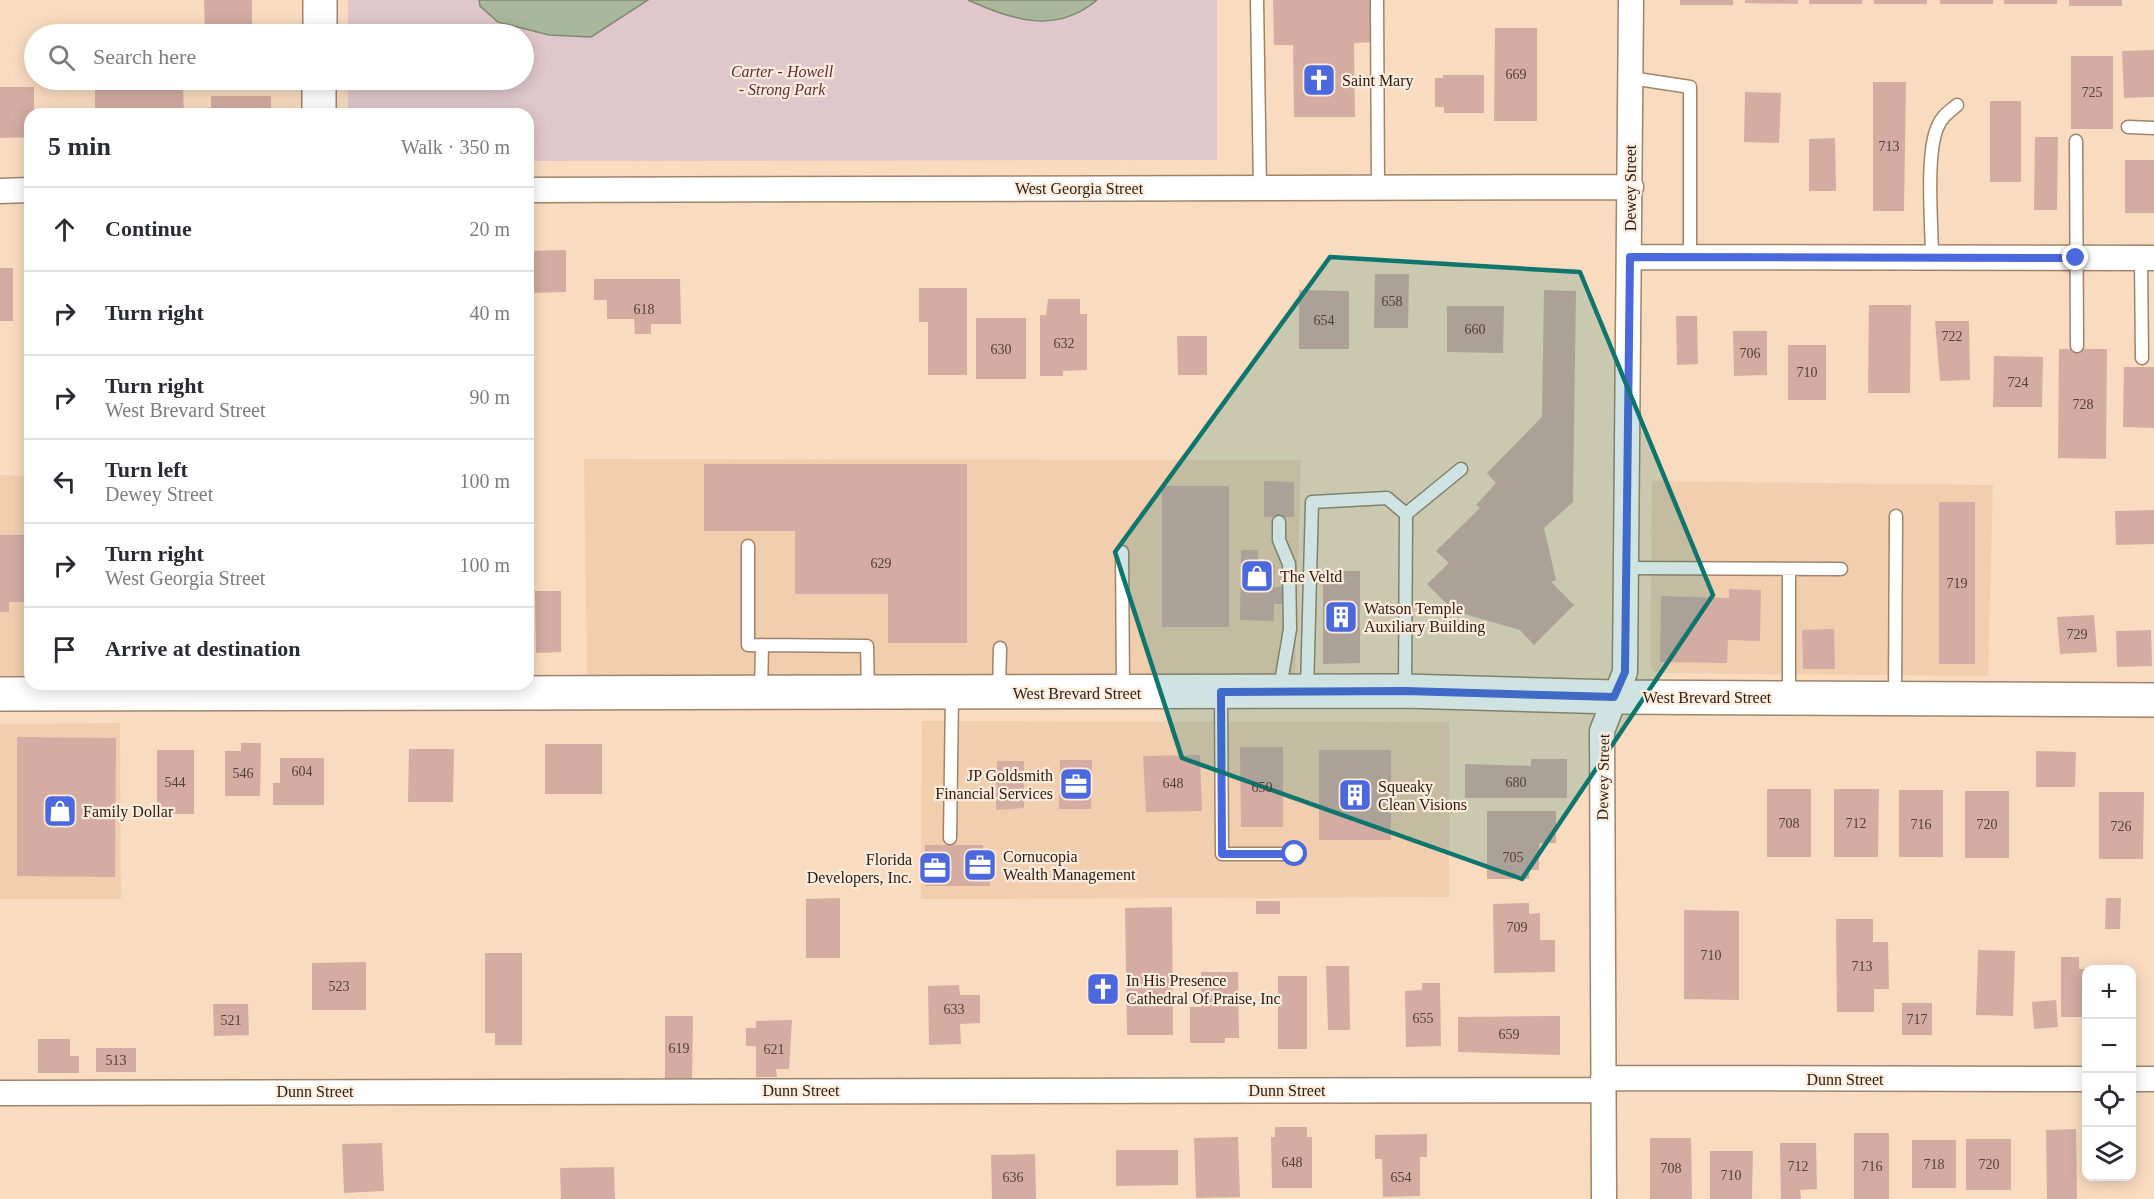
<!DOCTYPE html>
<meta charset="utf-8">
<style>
:root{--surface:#fff;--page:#f7f7f7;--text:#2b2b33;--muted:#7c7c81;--line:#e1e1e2}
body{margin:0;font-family:Georgia,serif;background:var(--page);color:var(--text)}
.controls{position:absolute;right:18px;bottom:18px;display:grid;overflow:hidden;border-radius:12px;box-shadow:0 3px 15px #0003}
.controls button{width:54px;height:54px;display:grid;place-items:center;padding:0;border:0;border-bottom:2px solid var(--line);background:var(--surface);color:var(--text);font:30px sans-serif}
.stop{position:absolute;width:18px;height:18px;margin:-14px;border:4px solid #4b68dc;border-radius:50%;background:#fff}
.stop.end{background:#4b68dc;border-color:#fff;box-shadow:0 2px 6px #0008}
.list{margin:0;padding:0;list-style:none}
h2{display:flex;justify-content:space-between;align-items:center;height:78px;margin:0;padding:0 24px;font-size:26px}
h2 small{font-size:20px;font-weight:400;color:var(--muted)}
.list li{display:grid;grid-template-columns:39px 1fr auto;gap:18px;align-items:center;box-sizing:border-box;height:84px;padding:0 24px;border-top:2px solid var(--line)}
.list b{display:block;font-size:22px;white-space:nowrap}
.list p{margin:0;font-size:20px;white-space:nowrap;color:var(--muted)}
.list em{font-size:20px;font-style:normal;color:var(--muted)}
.icon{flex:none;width:33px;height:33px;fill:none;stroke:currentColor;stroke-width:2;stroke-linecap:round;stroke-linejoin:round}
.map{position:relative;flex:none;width:2154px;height:1199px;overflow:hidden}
.search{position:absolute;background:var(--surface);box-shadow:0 3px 15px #0003;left:24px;top:24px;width:510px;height:66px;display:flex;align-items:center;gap:15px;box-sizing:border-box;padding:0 21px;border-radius:33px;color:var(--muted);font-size:22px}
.panel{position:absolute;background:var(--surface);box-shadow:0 3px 15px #0003;left:24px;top:108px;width:510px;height:582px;border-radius:18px}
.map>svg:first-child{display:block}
.built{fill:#f1ceae}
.green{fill:#e0c7cc}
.water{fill:#a9b79a;stroke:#828972;stroke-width:1.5}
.building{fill:#d4aca2}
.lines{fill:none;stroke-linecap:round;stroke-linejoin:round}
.lane-casing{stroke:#9f846a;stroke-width:15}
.street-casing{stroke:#9f846a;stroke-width:27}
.secondary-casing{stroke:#9f846a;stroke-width:36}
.lane{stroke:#fff;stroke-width:12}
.street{stroke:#fff;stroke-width:24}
.secondary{stroke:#fff;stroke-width:33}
.route{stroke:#4b68dc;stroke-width:8}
.marked{fill:#0f766e;fill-opacity:0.2;stroke:#0f766e;stroke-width:4.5;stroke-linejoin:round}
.labels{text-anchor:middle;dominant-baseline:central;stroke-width:4.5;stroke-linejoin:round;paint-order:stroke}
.number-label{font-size:14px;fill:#524137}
.park-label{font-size:16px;font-style:italic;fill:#5e2d3b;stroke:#fdebdb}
.poi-label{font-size:16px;fill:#271d13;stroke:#fdebdb;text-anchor:start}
.street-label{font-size:16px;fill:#271d13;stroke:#fdebdb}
</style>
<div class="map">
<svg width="2154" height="1199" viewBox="0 0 2154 1199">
<rect width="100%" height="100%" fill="#f9dcc0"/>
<!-- built -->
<path class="built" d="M 584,459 L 1301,460 L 1295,674 L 587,677 Z
M 0,475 L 30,476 L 30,678 L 0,677 Z
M 1652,481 L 1993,485 L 1988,676 L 1654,673 L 1650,662 Z
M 922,721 L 1449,722 L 1449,897 L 921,899 Z
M 120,723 L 121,899 L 0,899 L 0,724 Z"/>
<!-- green -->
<path class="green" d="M 348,0 L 1217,0 L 1217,160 L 528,161 L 528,114 L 348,114 L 348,80 L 524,80 L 524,34 L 348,34 Z"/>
<!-- water -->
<path class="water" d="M 479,0 L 648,0 L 591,37 L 549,35 L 498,22 L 480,6 Z
M 968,0 L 1097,0 C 1056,35 1012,20 968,0 Z"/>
<!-- building -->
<path class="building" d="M 204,0 L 252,0 L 252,34 L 205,34 Z
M 1273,0 L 1374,0 L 1374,42 L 1354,43 L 1355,117 L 1294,117 L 1293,45 L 1274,45 Z
M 1680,0 L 1733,0 L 1733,5 L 1680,5 Z
M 1745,0 L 1798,0 L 1798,4 L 1745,3 Z
M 1809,0 L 1862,0 L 1862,4 L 1809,4 Z
M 1874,0 L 1927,0 L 1927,4 L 1874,4 Z
M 1940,0 L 1993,0 L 1993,4 L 1940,4 Z
M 2004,0 L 2057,0 L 2057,4 L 2004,4 Z
M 2069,0 L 2122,0 L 2122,6 L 2069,6 Z
M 1495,28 L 1537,28 L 1537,121 L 1494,121 Z
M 2154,50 L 2154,97 L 2124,98 L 2122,51 Z
M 2071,56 L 2113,56 L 2113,129 L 2071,129 Z
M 1443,75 L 1484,75 L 1484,113 L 1444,113 L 1444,107 L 1435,107 L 1435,78 L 1443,78 Z
M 95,80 L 166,80 L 167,87 L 183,87 L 184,114 L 95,114 Z
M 1873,82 L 1906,82 L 1904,211 L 1873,211 Z
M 0,87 L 34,87 L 34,114 L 30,114 L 30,137 L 0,138 Z
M 1745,92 L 1781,93 L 1779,143 L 1744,142 Z
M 211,96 L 271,96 L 271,114 L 211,114 Z
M 1990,101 L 2021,101 L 2021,182 L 1990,182 Z
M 2035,137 L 2058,137 L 2057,210 L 2034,210 Z
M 1835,138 L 1836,191 L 1809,191 L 1809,139 Z
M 2125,160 L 2154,160 L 2154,213 L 2125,213 Z
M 566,250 L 566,292 L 532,293 L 532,303 L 528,303 L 529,251 Z
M 0,268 L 13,268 L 13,321 L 0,321 Z
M 1375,274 L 1409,274 L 1408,328 L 1374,328 Z
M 594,279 L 680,279 L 681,324 L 651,324 L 651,334 L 635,334 L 634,319 L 607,319 L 607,300 L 594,300 Z
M 919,288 L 967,288 L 967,375 L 928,375 L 928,322 L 919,322 Z
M 1299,290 L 1349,291 L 1349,349 L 1299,349 Z
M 1544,290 L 1576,291 L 1573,502 L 1544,528 L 1556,580 L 1551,582 L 1574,605 L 1534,645 L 1520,630 L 1454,611 L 1427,584 L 1449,563 L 1436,551 L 1480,508 L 1476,505 L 1496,483 L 1487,473 L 1542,417 Z
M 1048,299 L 1080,299 L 1080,314 L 1087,314 L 1087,370 L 1063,371 L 1063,376 L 1040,376 L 1040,315 L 1046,315 Z
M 1869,305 L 1911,305 L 1910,393 L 1868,393 Z
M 1447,306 L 1504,306 L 1503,353 L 1447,352 Z
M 1676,316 L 1697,316 L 1698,364 L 1677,365 Z
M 976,318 L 1026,318 L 1026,379 L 976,379 Z
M 1935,321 L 1969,321 L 1970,380 L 1940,381 Z
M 1733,331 L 1767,331 L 1767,375 L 1734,376 Z
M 1177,336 L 1207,336 L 1207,375 L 1178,375 Z
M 1788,345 L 1826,345 L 1826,400 L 1788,400 Z
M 2059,349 L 2107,349 L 2106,459 L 2058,458 Z
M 1994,356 L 2043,357 L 2042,407 L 1993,407 Z
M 2124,367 L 2154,367 L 2154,428 L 2123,427 Z
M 704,464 L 967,464 L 967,643 L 888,643 L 888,594 L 795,594 L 795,531 L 704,531 Z
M 1264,481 L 1294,482 L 1294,517 L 1264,517 Z
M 1162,486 L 1229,486 L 1229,627 L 1162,627 Z
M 1939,502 L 1975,502 L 1975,664 L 1939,664 Z
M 2154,510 L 2154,544 L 2116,545 L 2115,511 Z
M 0,535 L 30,535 L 30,602 L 9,602 L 9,612 L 0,612 Z
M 1241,550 L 1258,550 L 1258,565 L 1275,565 L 1274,587 L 1283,587 L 1283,604 L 1274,604 L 1274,621 L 1240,620 Z
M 1323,571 L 1360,571 L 1360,663 L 1323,664 Z
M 1729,589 L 1761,590 L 1760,641 L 1728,640 L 1727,663 L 1660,662 L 1661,596 L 1729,598 Z
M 535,591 L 561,591 L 561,652 L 536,653 Z
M 2094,615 L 2097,652 L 2060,654 L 2057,617 Z
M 1834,629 L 1835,669 L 1803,669 L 1802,630 Z
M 2151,630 L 2152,666 L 2117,667 L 2116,631 Z
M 17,737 L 116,738 L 115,877 L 17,876 Z
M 241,743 L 261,743 L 260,796 L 225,796 L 225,751 L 241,751 Z
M 545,744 L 602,744 L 602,794 L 545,794 Z
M 1240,747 L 1283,747 L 1283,827 L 1241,827 Z
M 409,749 L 454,749 L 453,802 L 408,802 Z
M 157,750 L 194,750 L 194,814 L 157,814 Z
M 1319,750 L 1391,750 L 1391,840 L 1319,840 Z
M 2036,751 L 2076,752 L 2075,787 L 2036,787 Z
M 1200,755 L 1202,811 L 1146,812 L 1143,756 Z
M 280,758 L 324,758 L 324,805 L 273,805 L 273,783 L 280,783 Z
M 1531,759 L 1567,759 L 1567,798 L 1465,798 L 1465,764 L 1531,766 Z
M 1060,760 L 1092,760 L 1091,809 L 1059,809 Z
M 997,761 L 1024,761 L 1024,808 L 996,810 Z
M 1767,789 L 1811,789 L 1811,857 L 1767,857 Z
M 1834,789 L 1879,789 L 1878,857 L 1834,857 Z
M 1899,790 L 1943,790 L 1943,857 L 1899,857 Z
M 1965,791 L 2009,791 L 2009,858 L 1965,858 Z
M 2099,792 L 2144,792 L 2143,859 L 2099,859 Z
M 1487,811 L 1556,811 L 1556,843 L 1539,843 L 1539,870 L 1529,870 L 1529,879 L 1487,879 Z
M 925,845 L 983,845 L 983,873 L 990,873 L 990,886 L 925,886 Z
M 840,898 L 840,958 L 806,958 L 806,899 Z
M 2106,898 L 2121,898 L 2120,929 L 2105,929 Z
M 1256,901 L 1280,901 L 1280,914 L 1256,914 Z
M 1529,903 L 1529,914 L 1540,913 L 1540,940 L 1555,940 L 1555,972 L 1494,973 L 1493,904 Z
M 1172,907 L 1173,1035 L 1127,1035 L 1125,908 Z
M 1684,910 L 1739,911 L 1739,1000 L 1684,999 Z
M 1836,919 L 1873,919 L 1873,942 L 1888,942 L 1889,989 L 1874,989 L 1874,1012 L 1837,1012 Z
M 1978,950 L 2015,951 L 2013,1016 L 1976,1015 Z
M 485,953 L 522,953 L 522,1045 L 495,1045 L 495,1033 L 485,1033 Z
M 2061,957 L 2079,957 L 2079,969 L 2086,969 L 2085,1017 L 2061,1017 Z
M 366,962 L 366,1010 L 312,1010 L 312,963 Z
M 1326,966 L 1349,966 L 1350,1030 L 1328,1030 Z
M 1201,972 L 1238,972 L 1239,1038 L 1225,1038 L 1225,1043 L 1190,1043 L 1190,1007 L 1201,1007 Z
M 1278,976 L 1307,976 L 1307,1049 L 1278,1049 Z
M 1422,983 L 1440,983 L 1441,1046 L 1406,1047 L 1405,991 L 1422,990 Z
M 959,985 L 960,995 L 980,995 L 980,1023 L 960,1024 L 961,1044 L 929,1045 L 928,986 Z
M 2056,1000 L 2058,1027 L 2034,1029 L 2032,1002 Z
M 1902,1003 L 1932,1003 L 1932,1035 L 1902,1035 Z
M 213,1004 L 248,1004 L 249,1035 L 214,1036 Z
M 665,1016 L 693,1016 L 692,1079 L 665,1079 Z
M 1560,1016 L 1560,1055 L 1458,1052 L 1458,1017 Z
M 792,1020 L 789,1069 L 776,1069 L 777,1077 L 756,1077 L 756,1046 L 746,1046 L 746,1028 L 756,1028 L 756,1021 Z
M 38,1039 L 70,1039 L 70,1056 L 79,1056 L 79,1073 L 38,1073 Z
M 96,1048 L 136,1048 L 136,1072 L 96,1072 Z
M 1275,1127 L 1307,1127 L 1307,1137 L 1312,1137 L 1312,1188 L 1272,1188 L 1271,1137 L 1275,1137 Z
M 2076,1129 L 2077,1199 L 2047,1199 L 2046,1130 Z
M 1854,1133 L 1889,1133 L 1889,1199 L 1854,1199 Z
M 1427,1134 L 1427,1157 L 1420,1157 L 1420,1196 L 1383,1197 L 1382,1159 L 1375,1159 L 1375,1135 Z
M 1238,1137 L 1240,1197 L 1196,1198 L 1194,1138 Z
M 1650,1138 L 1691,1138 L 1692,1199 L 1650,1199 Z
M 1966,1139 L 2011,1139 L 2011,1190 L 1966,1190 Z
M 1912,1140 L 1956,1140 L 1956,1188 L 1912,1188 Z
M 382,1143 L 384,1191 L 344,1193 L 342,1144 Z
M 1780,1143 L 1816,1143 L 1817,1189 L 1800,1190 L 1801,1199 L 1781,1199 Z
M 1116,1150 L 1178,1150 L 1178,1185 L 1116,1186 Z
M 1710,1151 L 1753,1151 L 1752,1199 L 1710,1199 Z
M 1035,1154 L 1036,1199 L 992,1199 L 991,1155 Z
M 614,1167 L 615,1199 L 561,1199 L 560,1168 Z"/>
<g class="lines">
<defs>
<path id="lane" d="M 1257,0 L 1260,188
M 1377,0 L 1378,188
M 1631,78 L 1690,87 L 1690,257
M 2128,127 L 2154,128
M 2076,141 L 2077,346
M 1932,258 C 1932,226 1925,153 1938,126 C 1942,116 1949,112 1957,105
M 2141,258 L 2142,358
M 1406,514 L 1461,469
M 1279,522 L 1279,540 L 1289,564 L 1290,629 L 1280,688
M 748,546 L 748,645 L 867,646 L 868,692
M 1122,552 L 1123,691
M 1626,568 L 1841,569
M 1789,569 L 1789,696
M 1307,691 L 1312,502 L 1387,498 L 1406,514 L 1405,691
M 761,692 L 762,645
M 999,692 L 1000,648
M 1221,694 L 1222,854 L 1295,854
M 1895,697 L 1896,516
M 950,838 L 952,694"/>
<path id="street" d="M 528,190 L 1631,187
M 0,191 L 30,190
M 1630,257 L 2154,258
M 1603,1078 L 2086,1079
M 2132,1079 L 2154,1079
M 0,1093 L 1603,1090
M 1604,1199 L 1602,731 L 1625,672 L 1631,0"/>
<path id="secondary" d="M 320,34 L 320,0
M 319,114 L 319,80
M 0,694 L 1405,691 L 1614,697 L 2154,700"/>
</defs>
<!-- lane casing -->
<use href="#lane" class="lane-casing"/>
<!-- street casing -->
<use href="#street" class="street-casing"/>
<!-- secondary casing -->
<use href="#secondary" class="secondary-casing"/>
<!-- lane -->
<use href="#lane" class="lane"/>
<!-- street -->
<use href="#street" class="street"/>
<!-- secondary -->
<use href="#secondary" class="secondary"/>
</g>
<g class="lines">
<!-- route -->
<path class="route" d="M 1295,854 L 1222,854 L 1221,692 L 1405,691 L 1614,697 L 1625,672 L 1630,257 L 2076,258"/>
</g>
<!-- marked area -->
<path class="marked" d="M 1330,257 L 1580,272 L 1713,595 L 1522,879 L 1182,758 L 1115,552 Z"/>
<!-- icons -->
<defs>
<symbol id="church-square" viewBox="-11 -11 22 22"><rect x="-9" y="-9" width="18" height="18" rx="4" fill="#4b68dc" stroke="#fdebdb"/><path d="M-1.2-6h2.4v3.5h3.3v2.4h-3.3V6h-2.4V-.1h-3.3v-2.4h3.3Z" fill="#fff"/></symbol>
<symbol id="shop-square" viewBox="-11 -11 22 22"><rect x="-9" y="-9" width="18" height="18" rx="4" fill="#4b68dc" stroke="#fdebdb"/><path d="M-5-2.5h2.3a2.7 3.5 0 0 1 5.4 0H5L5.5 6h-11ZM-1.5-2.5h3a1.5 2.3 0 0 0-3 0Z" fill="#fff"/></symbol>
<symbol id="building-square" viewBox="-11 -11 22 22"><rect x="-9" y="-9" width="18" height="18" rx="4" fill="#4b68dc" stroke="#fdebdb"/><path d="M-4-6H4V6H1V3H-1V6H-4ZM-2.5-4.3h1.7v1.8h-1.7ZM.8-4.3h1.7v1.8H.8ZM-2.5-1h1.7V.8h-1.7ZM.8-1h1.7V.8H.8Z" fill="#fff"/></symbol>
<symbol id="office-square" viewBox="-11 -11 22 22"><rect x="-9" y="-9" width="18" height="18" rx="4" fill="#4b68dc" stroke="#fdebdb"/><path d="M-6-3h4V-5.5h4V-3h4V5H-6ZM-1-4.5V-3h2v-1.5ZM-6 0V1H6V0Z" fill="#fff"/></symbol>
</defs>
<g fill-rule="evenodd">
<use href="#church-square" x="1300" y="61" width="38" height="38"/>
<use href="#shop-square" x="1238" y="557" width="38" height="38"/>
<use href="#building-square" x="1322" y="598" width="38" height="38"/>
<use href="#office-square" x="1057" y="765" width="38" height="38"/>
<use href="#building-square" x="1336" y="776" width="38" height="38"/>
<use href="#shop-square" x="41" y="792" width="38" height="38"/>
<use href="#office-square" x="961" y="846" width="38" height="38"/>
<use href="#office-square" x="916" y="849" width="38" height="38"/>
<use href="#church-square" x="1084" y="970" width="38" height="38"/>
</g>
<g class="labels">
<!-- number labels -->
<g class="number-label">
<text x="1516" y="74">669</text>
<text x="2092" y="92">725</text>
<text x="1889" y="146">713</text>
<text x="1392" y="301">658</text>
<text x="644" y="309">618</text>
<text x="1324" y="320">654</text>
<text x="1475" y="329">660</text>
<text x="1952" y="336">722</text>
<text x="1064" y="343">632</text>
<text x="1001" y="349">630</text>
<text x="1750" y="353">706</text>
<text x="1807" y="372">710</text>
<text x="2018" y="382">724</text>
<text x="2083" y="404">728</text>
<text x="881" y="563">629</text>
<text x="1957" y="583">719</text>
<text x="2077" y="634">729</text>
<text x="302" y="771">604</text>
<text x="243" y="773">546</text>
<text x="175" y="782">544</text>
<text x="1516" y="782">680</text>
<text x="1173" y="783">648</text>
<text x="1262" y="787">650</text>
<text x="1789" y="823">708</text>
<text x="1856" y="823">712</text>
<text x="1921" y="824">716</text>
<text x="1987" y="824">720</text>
<text x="2121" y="826">726</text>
<text x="1513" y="857">705</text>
<text x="1517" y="927">709</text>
<text x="1711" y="955">710</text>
<text x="1862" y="966">713</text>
<text x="339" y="986">523</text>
<text x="954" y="1009">633</text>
<text x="1423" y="1018">655</text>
<text x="1917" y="1019">717</text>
<text x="231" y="1020">521</text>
<text x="1509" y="1034">659</text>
<text x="679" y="1048">619</text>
<text x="774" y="1049">621</text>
<text x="116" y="1060">513</text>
<text x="1292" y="1162">648</text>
<text x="1934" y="1164">718</text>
<text x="1989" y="1164">720</text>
<text x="1798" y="1166">712</text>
<text x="1872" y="1166">716</text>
<text x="1671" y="1168">708</text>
<text x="1731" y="1175">710</text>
<text x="1013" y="1177">636</text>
<text x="1401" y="1177">654</text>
</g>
<!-- park labels -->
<g class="park-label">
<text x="782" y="71">Carter - Howell<tspan x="782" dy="18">- Strong Park</tspan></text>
</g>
<!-- poi labels -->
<g class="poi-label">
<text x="1342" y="80">Saint Mary</text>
<text x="1280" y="576">The Veltd</text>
<text x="1364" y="608">Watson Temple<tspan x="1364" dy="18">Auxiliary Building</tspan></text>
<text x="1053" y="775" text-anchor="end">JP Goldsmith<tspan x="1053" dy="18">Financial Services</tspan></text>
<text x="1378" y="786">Squeaky<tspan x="1378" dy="18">Clean Visions</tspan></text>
<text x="83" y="811">Family Dollar</text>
<text x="1003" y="856">Cornucopia<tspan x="1003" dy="18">Wealth Management</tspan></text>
<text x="912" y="859" text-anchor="end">Florida<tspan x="912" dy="18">Developers, Inc.</tspan></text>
<text x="1126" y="980">In His Presence<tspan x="1126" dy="18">Cathedral Of Praise, Inc</tspan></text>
</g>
<!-- street labels -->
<g class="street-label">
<text x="1079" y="188">West Georgia Street</text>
<text transform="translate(1630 188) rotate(-90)">Dewey Street</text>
<text x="1077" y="693">West Brevard Street</text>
<text x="1707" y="697">West Brevard Street</text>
<text transform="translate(1603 777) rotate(-89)">Dewey Street</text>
<text x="1845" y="1079">Dunn Street</text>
<text x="801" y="1090">Dunn Street</text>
<text x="1287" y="1090">Dunn Street</text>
<text x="315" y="1091">Dunn Street</text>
</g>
</g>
</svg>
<div class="controls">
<button>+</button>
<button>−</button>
<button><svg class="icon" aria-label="locate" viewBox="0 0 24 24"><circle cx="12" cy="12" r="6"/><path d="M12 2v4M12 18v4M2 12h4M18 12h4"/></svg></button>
<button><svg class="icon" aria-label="layers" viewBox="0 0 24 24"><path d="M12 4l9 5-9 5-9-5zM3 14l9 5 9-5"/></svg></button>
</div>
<div class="stop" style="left:1295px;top:854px"></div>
<div class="stop end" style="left:2076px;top:258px"></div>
<div class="search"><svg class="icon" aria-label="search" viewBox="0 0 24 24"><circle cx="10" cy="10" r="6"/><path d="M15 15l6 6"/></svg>Search here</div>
<section class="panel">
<h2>5 min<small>Walk · 350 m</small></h2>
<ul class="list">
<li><svg class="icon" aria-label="ahead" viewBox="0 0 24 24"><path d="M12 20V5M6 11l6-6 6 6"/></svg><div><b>Continue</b></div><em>20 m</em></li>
<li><svg class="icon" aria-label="right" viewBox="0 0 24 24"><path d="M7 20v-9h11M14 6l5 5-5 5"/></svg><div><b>Turn right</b></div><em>40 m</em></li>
<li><svg class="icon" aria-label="right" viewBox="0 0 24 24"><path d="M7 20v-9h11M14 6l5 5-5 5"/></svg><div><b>Turn right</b><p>West Brevard Street</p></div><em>90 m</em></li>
<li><svg class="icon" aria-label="left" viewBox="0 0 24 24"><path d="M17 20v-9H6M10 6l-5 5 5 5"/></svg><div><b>Turn left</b><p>Dewey Street</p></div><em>100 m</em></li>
<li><svg class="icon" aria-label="right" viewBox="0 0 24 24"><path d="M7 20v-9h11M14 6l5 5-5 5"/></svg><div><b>Turn right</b><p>West Georgia Street</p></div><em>100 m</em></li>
<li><svg class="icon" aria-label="arrive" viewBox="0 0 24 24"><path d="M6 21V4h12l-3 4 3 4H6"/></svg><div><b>Arrive at destination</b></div></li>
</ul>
</section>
</div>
